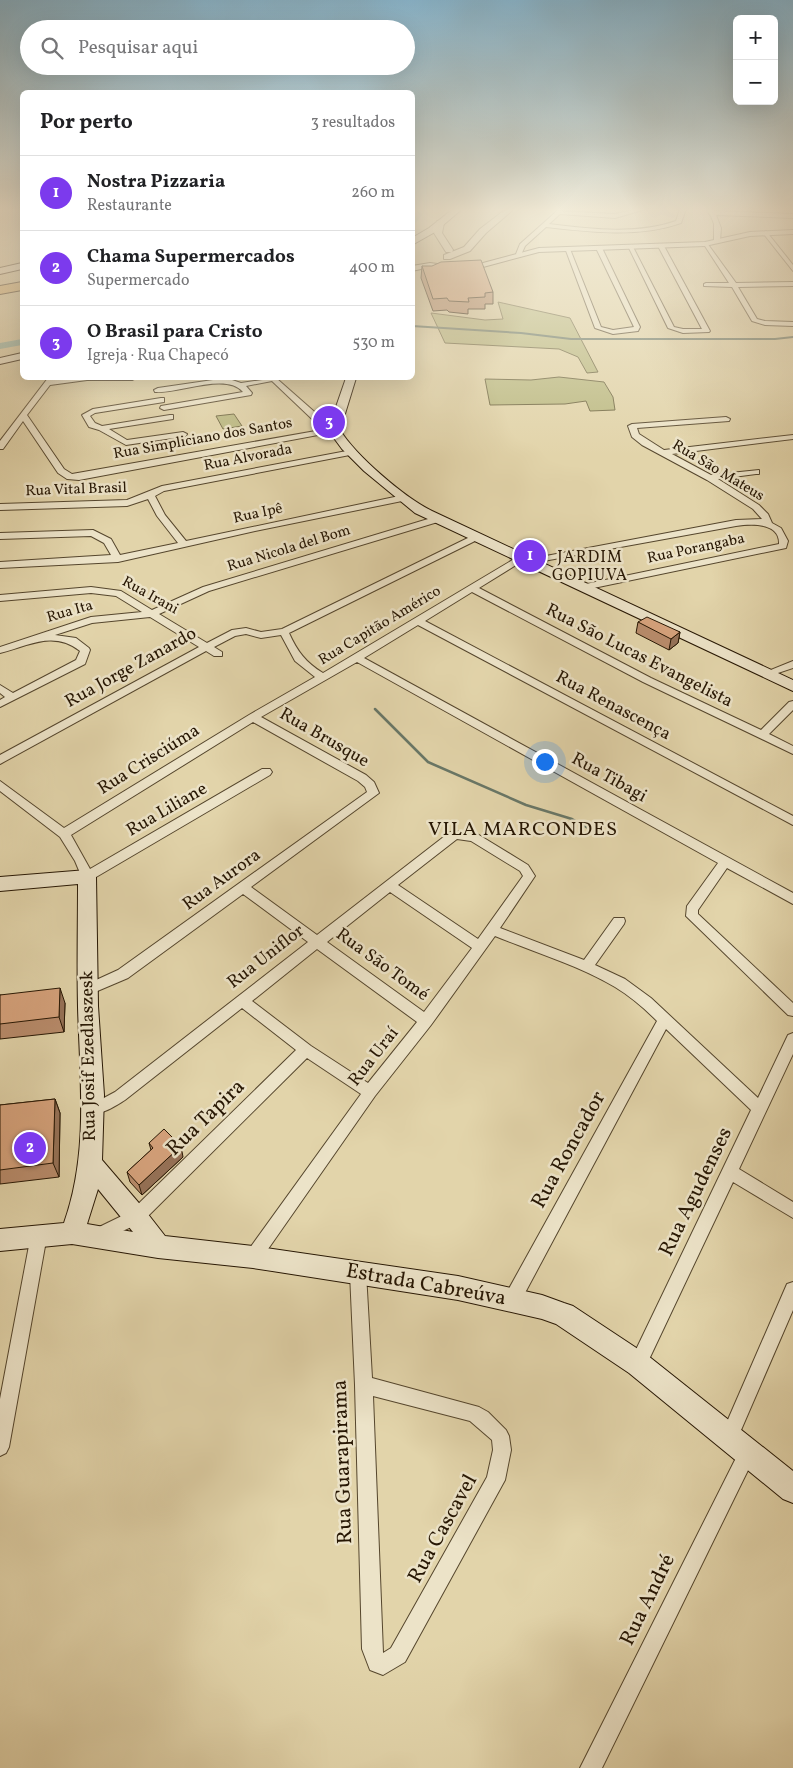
<!DOCTYPE html>
<html lang="pt">
<meta charset="utf-8">
<style>
:root{--surface:#fff;--page:#f6f6f6;--text:#202124;--muted:#757577;--line:#e0e0e0;--accent:#7c3aed}
body{margin:0;font-family:Vollkorn,serif;background:var(--page);color:var(--text)}
.controls{position:absolute;right:15px;top:15px;display:grid;overflow:hidden;border-radius:8px;box-shadow:0 5px 20px #0002}
.controls button{width:45px;height:45px;display:grid;place-items:center;padding:0;border:0;border-bottom:1px solid var(--line);background:var(--surface);color:var(--text);font:25px sans-serif}
.you{position:absolute;left:544px;top:761px;width:18px;height:18px;margin:-12px;border:4px solid #fff;border-radius:50%;background:#1a73e8;box-shadow:0 0 0 8px #1a73e833}
.badge{display:grid;place-items:center;width:32px;height:32px;border-radius:50%;background:var(--accent);color:#fff;font-size:16px;font-weight:700}
.pin{position:absolute;translate:-50% -50%;border:2px solid #fff;box-shadow:0 1px 5px #0006}
.list{margin:0;padding:0;list-style:none}
h2{display:flex;justify-content:space-between;align-items:center;height:65px;margin:0;padding:0 20px;font-size:21px}
h2 small{font-size:16px;font-weight:400;color:var(--muted)}
.list li{display:grid;grid-template-columns:32px 1fr auto;gap:15px;align-items:center;box-sizing:border-box;height:75px;padding:0 20px;border-top:1px solid var(--line)}
.list b{display:block;font-size:19px;white-space:nowrap}
.list p{margin:0;font-size:16px;white-space:nowrap;color:var(--muted)}
.list em{font-size:16px;font-style:normal;color:var(--muted)}
.icon{flex:none;width:28px;height:28px;fill:none;stroke:currentColor;stroke-width:2;stroke-linecap:round;stroke-linejoin:round}
.map{position:relative;flex:none;width:793px;height:1768px;overflow:hidden}
.search{position:absolute;background:var(--surface);box-shadow:0 5px 20px #0002;left:20px;top:20px;width:395px;height:55px;display:flex;align-items:center;gap:12px;box-sizing:border-box;padding:0 18px;border-radius:28px;color:var(--muted);font-size:19px}
.panel{position:absolute;background:var(--surface);box-shadow:0 5px 20px #0002;left:20px;top:90px;width:395px;height:290px;border-radius:8px}
.map>svg:first-child{display:block}
.green{fill:#bcba83;stroke:#716843}
.lines{fill:none;stroke-linecap:round;stroke-linejoin:round}
.stream-far1{stroke:#697767;stroke-width:2}
.stream{stroke:#697767;stroke-width:2.5}
.river{fill:#95b8aa;fill-rule:evenodd}
.minor-casing{stroke:#55462d;stroke-width:2}
.tertiary-casing{stroke:#55462d;stroke-width:2}
.secondary-casing{stroke:#261603;stroke-width:2}
.motorway-casing{stroke:#261603;stroke-width:2}
.minor{fill:#ece3c8;fill-rule:evenodd}
.tertiary{fill:#ece3c8;fill-rule:evenodd}
.secondary{fill:#ece3c8;fill-rule:evenodd}
.motorway{fill:#e1ba75;fill-rule:evenodd}
.wall{fill:#b98c6c;stroke:#261603}
.shaded-wall{fill:#967258;stroke:#261603}
.building{fill:#d7a37d;stroke:#261603}
.labels{text-anchor:middle;dominant-baseline:central;stroke-width:5;stroke-linejoin:round;paint-order:stroke}
.far-street-label{font-size:15px;fill:#261603;stroke:#ece3c8}
.far-quarter-label{font-size:16px;letter-spacing:1px;fill:#261603;stroke:#ece3c8}
.street-label{font-size:18px;fill:#261603;stroke:#ece3c8}
.quarter-label{font-size:20px;letter-spacing:1px;fill:#261603;stroke:#ece3c8}
.near-street-label{font-size:21px;fill:#261603;stroke:#ece3c8}
</style>
<div class="map">
<svg width="793" height="1768" viewBox="0 0 793 1768">
<rect width="100%" height="100%" fill="#e2d4aa"/>
<filter id="stains"><feTurbulence type="fractalNoise" baseFrequency=".004" numOctaves="4"/><feColorMatrix values="0 0 0 0 .2 0 0 0 0 .09 0 0 0 0 .02 0 0 0 .5 -.17"/></filter>
<radialGradient id="worn" r=".72"><stop offset=".6" stop-color="#630" stop-opacity="0"/><stop offset="1" stop-color="#630" stop-opacity=".3"/></radialGradient>
<!-- green -->
<path class="green" d="M 498,302 L 570,318 L 598,372 L 587,373 L 578,357 L 559,349 L 445,343 L 431,313 L 485,320 L 503,319 Z
M 559,377 L 604,382 L 613,397 L 615,410 L 590,411 L 586,401 L 565,404 L 490,405 L 485,379 L 531,380 Z
M 234,414 L 242,426 L 223,429 L 216,416 Z"/>
<g class="lines">
<!-- stream-far1 -->
<path class="stream-far1" d="M 412,326 L 521,333 L 571,339 L 775,339 L 793,337"/>
<!-- stream -->
<path class="stream" d="M 375,709 L 428,762 L 526,805 L 572,819 L 602,836"/>
<!-- river -->
<path class="river" d="M 419,209 L 427,209 L 415,224 L 412,225 L 412,216 Z
M 22,339 L 22,345 L 0,349 L 0,343 Z"/>
<defs>
<path id="minor" d="M 638,209 L 646,209 L 615,218 L 560,214 L 549,224 C 590,229 637,235 676,221 L 680,209 L 686,209 L 681,223 C 639,238 590,232 546,227 L 525,246 L 521,255 L 516,254 L 520,244 L 557,211 L 615,214 Z
M 705,209 L 711,209 L 714,211 L 793,214 L 793,218 L 716,215 L 721,228 L 720,241 L 717,243 L 714,241 L 714,224 L 711,216 Z
M 766,231 L 793,265 L 793,271 L 763,233 Z
M 703,243 L 707,243 L 736,283 L 793,282 L 793,286 L 738,287 L 757,319 L 765,321 L 793,322 L 793,326 L 765,325 L 752,321 L 732,287 L 704,286 L 704,284 L 706,283 L 729,283 Z
M 661,244 L 664,246 L 710,331 L 709,332 L 683,333 L 668,328 L 628,246 L 633,247 L 674,327 L 683,329 L 702,329 L 658,246 Z
M 599,246 L 602,248 L 640,327 L 638,331 L 613,334 L 595,328 L 565,248 L 570,249 L 601,327 L 613,330 L 634,327 L 596,248 Z
M 48,378 L 54,378 L 53,380 L 73,378 L 136,378 L 132,380 L 87,380 L 50,385 L 27,415 L 64,469 L 72,474 L 327,429 L 312,419 L 272,381 L 246,386 L 252,393 L 251,395 L 164,410 L 160,408 L 161,406 L 243,392 C 226,372 179,394 155,392 L 154,390 L 158,388 L 213,380 L 232,380 L 241,383 L 276,378 L 318,415 L 338,430 L 334,432 L 79,480 L 67,479 L 58,473 L 23,421 L 3,449 L 0,449 L 0,441 Z
M 161,398 L 164,398 L 164,402 L 95,413 L 90,416 L 95,423 L 102,426 L 170,415 L 173,415 L 173,419 L 109,429 L 127,440 L 183,432 L 187,434 L 186,436 L 126,445 L 99,430 L 89,427 L 82,415 L 93,409 Z
M 726,417 L 730,419 L 729,421 L 637,428 L 639,434 L 664,450 L 793,435 L 793,439 L 672,454 L 711,475 L 759,470 L 759,474 L 756,474 L 718,479 L 759,505 L 768,514 L 772,523 L 781,528 L 788,541 L 786,548 L 584,590 L 579,587 L 581,585 L 779,544 C 780,522 751,524 736,526 L 527,564 L 527,560 L 530,559 L 736,520 L 762,519 L 753,509 L 707,480 L 642,445 L 632,437 L 628,426 L 632,424 Z
M 352,450 L 356,452 L 355,454 L 164,491 L 155,496 L 165,515 L 186,541 L 404,495 L 408,498 L 407,500 L 255,531 L 118,562 L 0,568 L 0,562 L 111,555 L 104,543 L 91,536 L 0,539 L 0,533 L 93,530 L 111,539 L 120,555 L 178,543 L 157,516 L 148,499 L 127,506 L 0,510 L 0,504 L 127,500 L 162,486 Z
M 438,516 L 441,517 L 441,521 L 209,591 L 159,614 L 207,643 L 232,630 L 246,628 L 261,632 L 282,629 L 476,534 L 480,537 L 479,539 L 289,633 C 297,651 306,663 323,673 L 521,555 L 524,556 L 524,560 L 479,588 L 651,678 L 761,730 L 789,702 L 793,701 L 793,710 L 769,734 L 793,746 L 793,754 L 643,682 L 472,592 L 425,621 L 793,816 L 793,825 L 418,625 L 364,658 L 793,893 L 793,904 L 727,868 L 698,910 L 698,914 L 793,1003 L 793,1016 L 788,1015 L 686,916 L 687,906 L 718,863 L 357,662 L 261,717 L 366,775 L 374,782 L 379,793 L 251,887 L 317,935 L 450,832 L 468,831 L 479,835 L 528,865 L 535,876 L 500,928 L 584,960 L 614,918 L 624,918 L 625,921 L 624,924 L 595,965 L 625,979 L 651,998 L 758,1098 L 788,1035 L 793,1033 L 793,1054 L 739,1169 L 793,1202 L 793,1218 L 733,1182 L 644,1370 L 638,1373 L 632,1370 L 629,1364 L 632,1358 L 751,1110 L 666,1029 L 518,1306 L 512,1308 L 506,1306 L 504,1300 L 506,1294 L 657,1021 C 644,1008 630,996 615,987 C 578,965 534,952 495,936 L 431,1025 L 375,1096 L 259,1262 L 253,1265 L 247,1262 L 245,1257 L 247,1252 L 361,1094 L 307,1058 L 142,1222 L 99,1242 L 93,1240 L 91,1235 L 93,1230 L 130,1212 L 296,1050 L 242,1008 L 125,1100 C 115,1106 100,1117 88,1112 L 86,1108 L 88,1104 L 102,1099 L 115,1092 L 308,942 L 243,894 L 128,978 L 88,995 L 83,994 L 81,990 L 83,986 L 118,970 L 367,792 L 365,787 L 358,781 L 253,722 L 71,835 L 90,869 L 262,769 L 270,769 L 272,772 L 270,775 L 91,880 L 83,880 L 75,861 L 60,837 L 0,791 L 0,781 L 64,828 L 249,715 L 315,677 L 295,661 L 281,635 L 261,638 L 246,634 L 235,636 L 214,647 L 222,652 L 222,656 L 214,656 L 206,651 L 0,764 L 0,755 L 199,647 L 150,617 L 92,623 L 55,635 L 76,638 L 89,648 L 90,650 L 85,664 L 0,707 L 0,700 L 5,697 L 0,693 L 0,685 L 13,693 L 76,660 L 80,651 C 53,630 29,646 0,653 L 0,647 L 91,617 L 142,612 L 116,596 L 91,593 L 0,601 L 0,595 L 91,587 L 121,591 L 152,610 L 203,587 ZM 457,839 L 471,841 L 520,871 L 523,876 L 478,939 L 398,885 ZM 390,892 L 472,948 L 424,1012 L 327,942 ZM 317,949 L 417,1022 L 368,1083 L 311,1046 L 252,1001 Z
M 793,661 L 793,668 L 766,677 L 761,674 Z
M 39,1228 L 45,1230 L 47,1235 L 9,1447 L 6,1453 L 0,1456 L 0,1399 L 31,1235 L 33,1230 Z
M 358,1265 L 364,1267 L 366,1273 L 372,1378 L 479,1407 L 488,1412 L 506,1430 L 509,1436 L 511,1450 L 505,1480 L 405,1662 L 383,1675 L 370,1670 L 362,1649 L 355,1385 L 350,1273 L 352,1267 ZM 373,1396 L 470,1421 L 492,1440 L 493,1450 L 487,1477 L 391,1648 L 383,1653 Z
M 793,1282 L 793,1310 L 735,1444 L 729,1447 L 723,1444 L 720,1438 L 787,1284 Z
M 747,1445 L 753,1448 L 756,1454 L 753,1460 L 602,1768 L 580,1768 L 741,1448 Z"/>
<path id="tertiary" d="M 506,209 L 514,209 L 486,233 L 470,251 L 450,259 L 444,259 L 444,255 L 464,247 L 480,229 Z
M 437,221 L 444,223 L 442,233 L 453,250 L 452,252 L 446,252 L 434,233 Z
M 793,230 L 793,234 L 750,236 L 705,246 L 539,252 L 483,267 L 461,269 L 457,267 L 461,265 L 483,263 L 539,248 L 705,242 L 750,232 Z
M 430,263 L 452,266 L 456,268 L 452,270 L 430,267 L 412,271 L 412,266 Z"/>
<path id="secondary" d="M 453,209 L 462,209 L 435,232 L 412,245 L 412,238 L 429,228 Z
M 22,263 L 22,269 L 0,274 L 0,268 Z
M 22,353 L 22,359 L 0,364 L 0,358 Z
M 346,378 L 356,378 L 340,430 C 356,456 405,498 432,511 L 793,680 L 793,691 L 415,513 L 364,471 L 342,449 L 328,430 Z
M 87,870 L 94,872 L 96,877 L 98,1006 L 104,1095 L 102,1160 L 144,1209 L 165,1236 L 253,1246 L 458,1276 L 542,1295 L 564,1303 L 573,1306 L 647,1355 L 793,1471 L 793,1503 L 783,1499 L 629,1373 L 556,1324 L 542,1319 L 458,1300 L 253,1268 L 158,1258 L 72,1244 L 0,1251 L 0,1229 L 64,1223 C 89,1153 80,1080 78,1007 C 77,966 78,925 78,884 L 0,891 L 0,877 ZM 98,1189 L 133,1232 L 87,1224 Z"/>
<path id="motorway" d="M 22,282 L 22,290 L 0,294 L 0,286 Z"/>
</defs>
<!-- minor casing -->
<use href="#minor" class="minor-casing"/>
<!-- tertiary casing -->
<use href="#tertiary" class="tertiary-casing"/>
<!-- secondary casing -->
<use href="#secondary" class="secondary-casing"/>
<!-- motorway casing -->
<use href="#motorway" class="motorway-casing"/>
<!-- minor -->
<use href="#minor" class="minor"/>
<!-- tertiary -->
<use href="#tertiary" class="tertiary"/>
<!-- secondary -->
<use href="#secondary" class="secondary"/>
<!-- motorway -->
<use href="#motorway" class="motorway"/>
</g>
<!-- wall -->
<path class="wall" d="M 422,266 L 493,292 L 493,304 L 485,304 L 485,309 L 468,309 L 468,314 L 449,312 L 447,310 L 433,311 L 421,278 Z
M 638,622 L 680,632 L 678,643 L 669,650 L 636,633 Z
M 0,995 L 65,1003 L 64,1032 L 0,1039 Z
M 55,1099 L 60,1113 L 59,1177 L 0,1184 L 0,1105 Z
M 149,1143 L 183,1157 L 142,1195 L 130,1182 L 127,1172 L 151,1150 Z"/>
<!-- shaded-wall -->
<path class="shaded-wall" d="M 680,632 L 678,643 L 669,650 L 671,639 Z
M 60,988 L 65,1003 L 64,1032 L 59,1017 Z
M 55,1099 L 60,1113 L 59,1177 L 53,1163 Z
M 181,1146 L 183,1157 L 142,1195 L 139,1185 Z"/>
<!-- building -->
<path class="building" d="M 481,260 L 493,292 L 485,293 L 485,297 L 468,298 L 469,302 L 449,301 L 447,298 L 433,299 L 422,266 L 432,266 L 441,262 Z
M 647,617 L 680,632 L 671,639 L 638,622 Z
M 60,988 L 59,1017 L 0,1024 L 0,995 Z
M 55,1099 L 53,1163 L 0,1170 L 0,1105 Z
M 164,1129 L 181,1146 L 139,1185 L 127,1172 L 153,1148 L 149,1143 Z"/>
<!-- sky -->
<linearGradient id="sky" x2="0" y2="1"><stop stop-color="#87b6cf"/><stop offset="0.46" stop-color="#f2ecd9"/><stop offset="1" stop-color="#f2ecd9" stop-opacity="0"/></linearGradient>
<rect width="793" height="456" fill="url(#sky)"/>
<g class="labels">
<!-- far-street labels -->
<g class="far-street-label">
<text transform="translate(203 439) rotate(-10)">Rua Simpliciano dos Santos</text>
<text transform="translate(248 458) rotate(-11)">Rua Alvorada</text>
<text transform="translate(718 471) rotate(31)">Rua São Mateus</text>
<text transform="translate(76 490) rotate(-2)">Rua Vital Brasil</text>
<text transform="translate(258 514) rotate(-12)">Rua Ipê</text>
<text transform="translate(289 549) rotate(-17)">Rua Nicola del Bom</text>
<text transform="translate(696 549) rotate(-12)">Rua Porangaba</text>
<text transform="translate(150 596) rotate(29)">Rua Irani</text>
<text transform="translate(70 612) rotate(-16)">Rua Ita</text>
<text transform="translate(380 626) rotate(-31)">Rua Capitão Américo</text>
</g>
<!-- far-quarter labels -->
<g class="far-quarter-label">
<text x="590" y="558">JARDIM<tspan x="590" dy="18">GOPIUVA</tspan></text>
</g>
<!-- street labels -->
<g class="street-label">
<text transform="translate(639 656) rotate(27)">Rua São Lucas Evangelista</text>
<text transform="translate(131 668) rotate(-29)">Rua Jorge Zanardo</text>
<text transform="translate(613 706) rotate(28)">Rua Renascença</text>
<text transform="translate(324 738) rotate(30)">Rua Brusque</text>
<text transform="translate(149 760) rotate(-32)">Rua Crisciúma</text>
<text transform="translate(609 778) rotate(29)">Rua Tibagi</text>
<text transform="translate(167 810) rotate(-30)">Rua Liliane</text>
<text transform="translate(222 880) rotate(-36)">Rua Aurora</text>
<text transform="translate(266 957) rotate(-38)">Rua Uniflor</text>
<text transform="translate(382 965) rotate(36)">Rua São Tomé</text>
<text transform="translate(89 1056) rotate(-91)">Rua Josif Ezedlaszesk</text>
<text transform="translate(374 1057) rotate(-52)">Rua Uraí</text>
</g>
<!-- quarter labels -->
<g class="quarter-label">
<text x="523" y="830">VILA MARCONDES</text>
</g>
<!-- near-street labels -->
<g class="near-street-label">
<text transform="translate(206 1118) rotate(-44)">Rua Tapira</text>
<text transform="translate(569 1150) rotate(-61)">Rua Roncador</text>
<text transform="translate(696 1192) rotate(-64)">Rua Agudenses</text>
<text transform="translate(426 1285) rotate(10)">Estrada Cabreúva</text>
<text transform="translate(343 1462) rotate(-92)">Rua Guarapirama</text>
<text transform="translate(443 1529) rotate(-61)">Rua Cascavel</text>
<text transform="translate(648 1600) rotate(-64)">Rua André</text>
</g>
</g>
<rect width="100%" height="100%" filter="url(#stains)"/>
<rect width="100%" height="100%" fill="url(#worn)"/>
</svg>
<div class="controls">
<button>+</button>
<button>−</button>
</div>
<div class="you"></div>
<div class="pin badge" style="left:530px;top:556px">1</div>
<div class="pin badge" style="left:30px;top:1148px">2</div>
<div class="pin badge" style="left:329px;top:422px">3</div>
<div class="search"><svg class="icon" aria-label="search" viewBox="0 0 24 24"><circle cx="10" cy="10" r="6"/><path d="M15 15l6 6"/></svg>Pesquisar aqui</div>
<section class="panel">
<h2>Por perto<small>3 resultados</small></h2>
<ul class="list">
<li><span class="badge">1</span><div><b>Nostra Pizzaria</b><p>Restaurante</p></div><em>260 m</em></li>
<li><span class="badge">2</span><div><b>Chama Supermercados</b><p>Supermercado</p></div><em>400 m</em></li>
<li><span class="badge">3</span><div><b>O Brasil para Cristo</b><p>Igreja · Rua Chapecó</p></div><em>530 m</em></li>
</ul>
</section>
</div>
